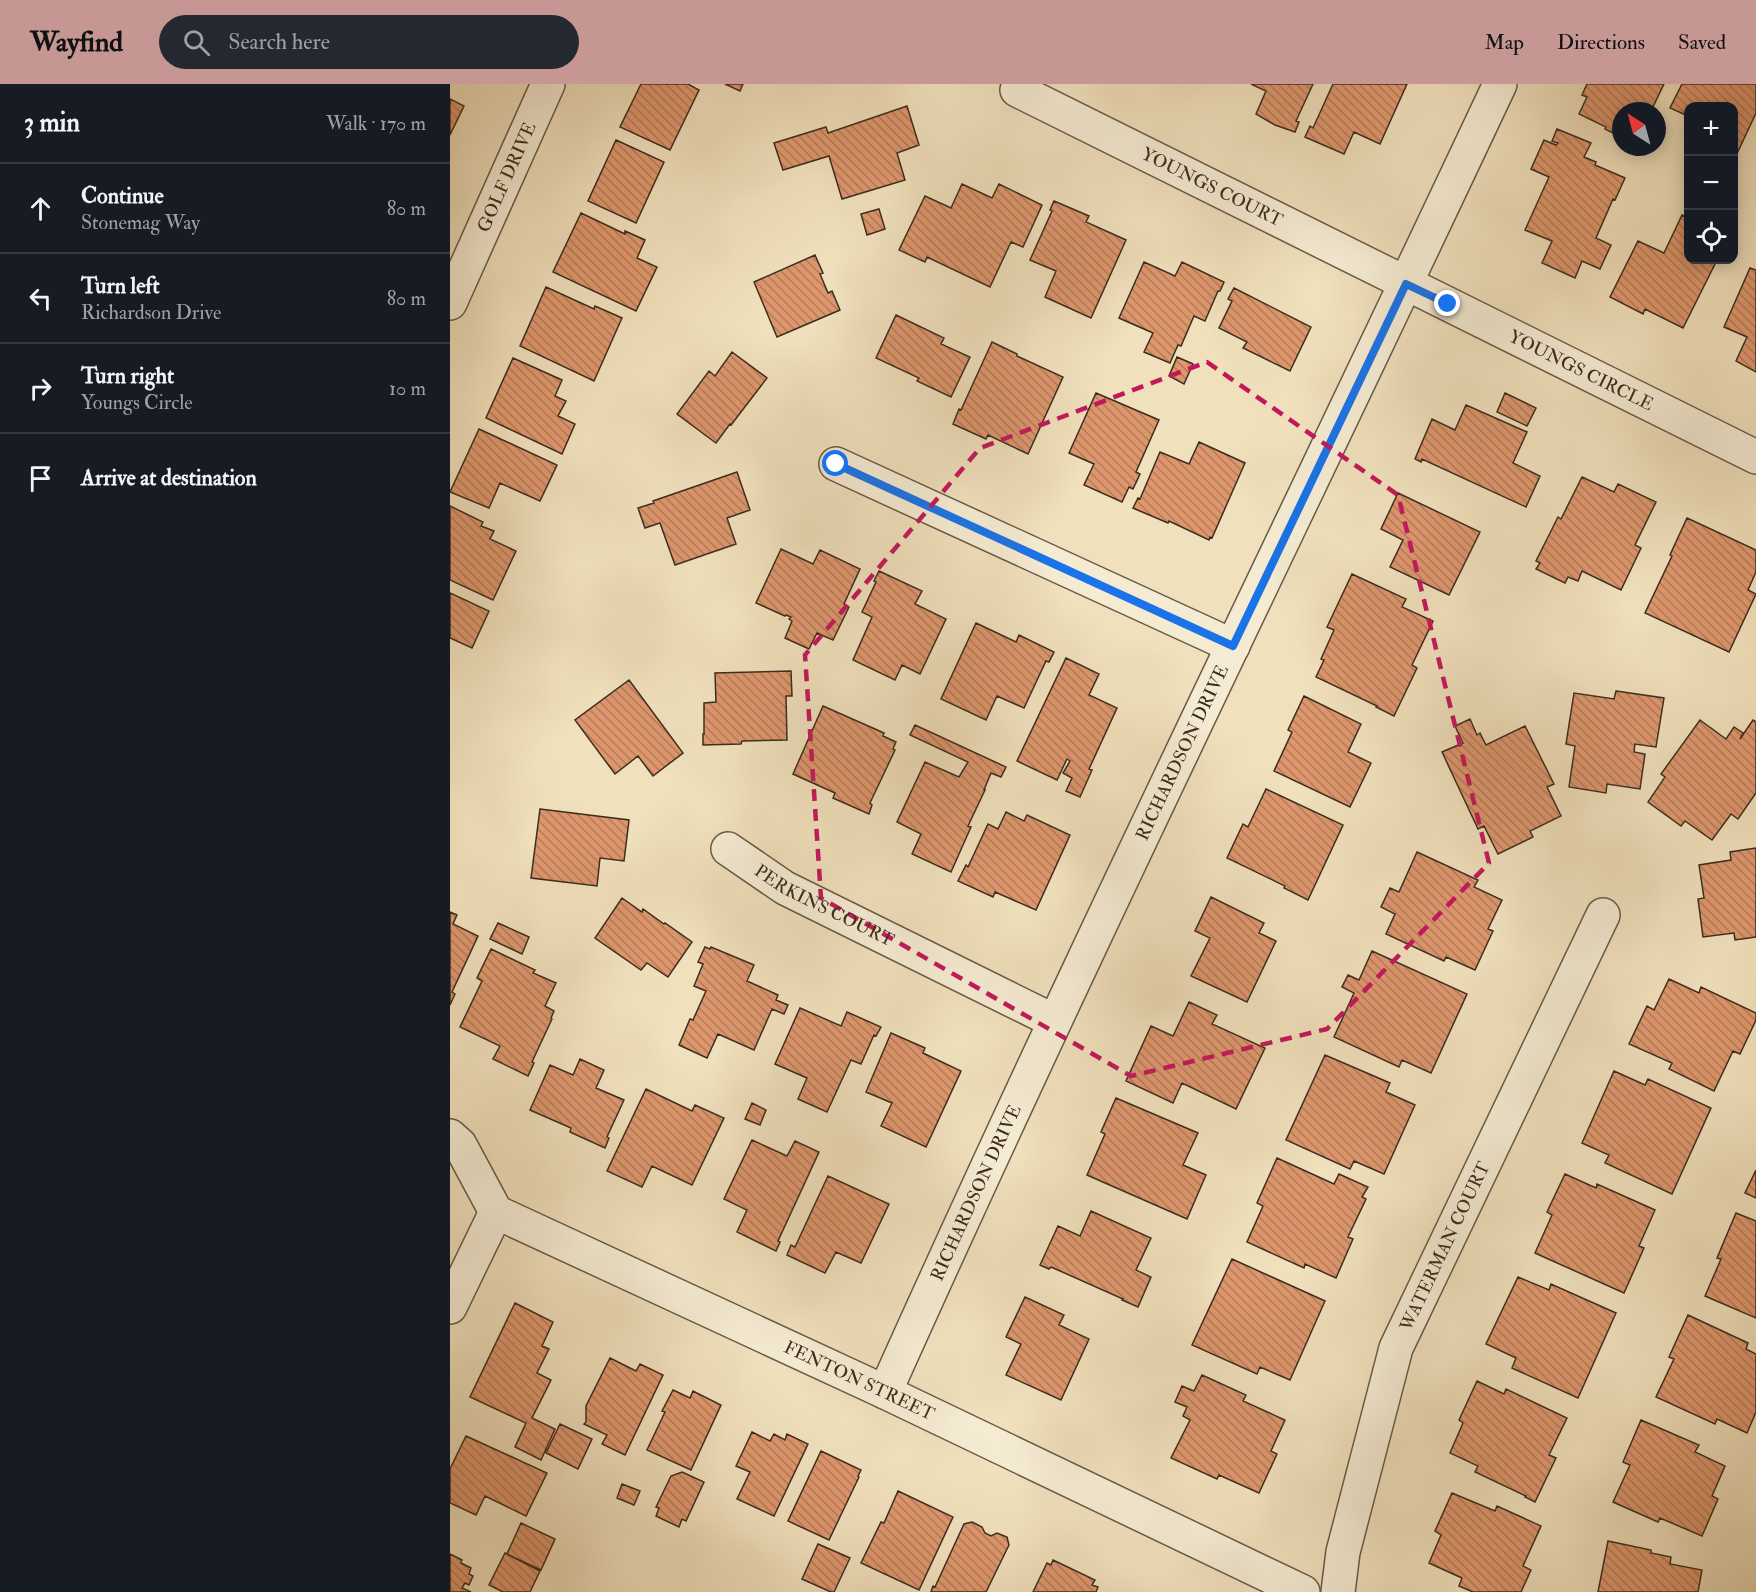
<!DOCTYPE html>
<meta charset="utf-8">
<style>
:root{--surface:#171b24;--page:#242831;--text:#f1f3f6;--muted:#9ea1a6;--line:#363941;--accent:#c59692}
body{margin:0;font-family:"IM FELL Double Pica",serif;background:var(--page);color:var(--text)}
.controls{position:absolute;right:18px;top:18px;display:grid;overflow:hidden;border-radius:12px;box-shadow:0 3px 15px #0003}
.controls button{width:54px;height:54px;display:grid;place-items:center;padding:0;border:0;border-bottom:2px solid var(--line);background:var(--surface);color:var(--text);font:30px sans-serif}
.compass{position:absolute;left:1162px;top:18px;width:54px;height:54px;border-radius:50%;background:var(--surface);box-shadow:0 3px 15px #0003;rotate:324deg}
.stop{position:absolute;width:18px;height:18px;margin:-14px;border:4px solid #1a73e8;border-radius:50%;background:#fff}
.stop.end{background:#1a73e8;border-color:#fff;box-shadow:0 2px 6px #0008}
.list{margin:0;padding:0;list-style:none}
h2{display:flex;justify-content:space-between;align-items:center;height:78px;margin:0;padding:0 24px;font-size:26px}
h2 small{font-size:20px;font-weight:400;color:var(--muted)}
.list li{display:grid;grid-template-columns:39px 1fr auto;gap:18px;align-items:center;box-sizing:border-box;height:90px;padding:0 24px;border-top:2px solid var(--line)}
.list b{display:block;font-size:22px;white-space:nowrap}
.list p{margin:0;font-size:20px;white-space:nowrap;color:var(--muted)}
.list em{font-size:20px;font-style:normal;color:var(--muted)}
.icon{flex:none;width:33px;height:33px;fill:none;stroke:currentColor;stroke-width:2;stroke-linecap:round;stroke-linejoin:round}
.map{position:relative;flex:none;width:1306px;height:1508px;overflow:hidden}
header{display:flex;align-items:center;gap:36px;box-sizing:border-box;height:84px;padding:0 30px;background:var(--accent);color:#111}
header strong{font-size:28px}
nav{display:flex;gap:33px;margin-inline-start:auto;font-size:21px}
.search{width:420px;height:54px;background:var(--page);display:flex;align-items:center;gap:15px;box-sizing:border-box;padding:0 21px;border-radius:33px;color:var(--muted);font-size:22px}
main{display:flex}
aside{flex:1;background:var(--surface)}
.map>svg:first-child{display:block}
.building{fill:url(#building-back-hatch);stroke:#3b2d1e;stroke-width:1.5}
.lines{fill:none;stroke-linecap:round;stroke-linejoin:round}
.minor-casing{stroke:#685a46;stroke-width:36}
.minor{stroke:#f5ebd3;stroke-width:33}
.route{stroke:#1a73e8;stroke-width:8}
.marked{fill:none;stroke:#c2185b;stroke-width:4.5;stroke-dasharray:12 8;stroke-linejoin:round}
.labels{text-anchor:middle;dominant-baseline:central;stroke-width:5;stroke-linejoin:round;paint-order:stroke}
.street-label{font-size:18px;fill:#3b2d1e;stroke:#f5ebd3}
</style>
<header>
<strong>Wayfind</strong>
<div class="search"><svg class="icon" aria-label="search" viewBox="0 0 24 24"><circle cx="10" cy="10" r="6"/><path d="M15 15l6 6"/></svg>Search here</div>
<nav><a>Map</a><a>Directions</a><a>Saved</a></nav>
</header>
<main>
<aside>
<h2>3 min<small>Walk · 170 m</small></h2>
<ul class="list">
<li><svg class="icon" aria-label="ahead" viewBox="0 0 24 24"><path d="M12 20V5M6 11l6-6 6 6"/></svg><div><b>Continue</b><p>Stonemag Way</p></div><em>80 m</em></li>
<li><svg class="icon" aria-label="left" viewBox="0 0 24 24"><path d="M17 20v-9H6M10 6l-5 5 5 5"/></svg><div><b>Turn left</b><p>Richardson Drive</p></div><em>80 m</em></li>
<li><svg class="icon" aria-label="right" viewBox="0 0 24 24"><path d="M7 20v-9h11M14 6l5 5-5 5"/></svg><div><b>Turn right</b><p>Youngs Circle</p></div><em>10 m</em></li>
<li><svg class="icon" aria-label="arrive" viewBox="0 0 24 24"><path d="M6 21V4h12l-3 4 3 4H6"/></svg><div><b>Arrive at destination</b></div></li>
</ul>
</aside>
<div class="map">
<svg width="1306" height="1508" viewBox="0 0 1306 1508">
<defs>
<pattern id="building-back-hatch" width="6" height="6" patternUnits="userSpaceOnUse" patternTransform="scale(1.5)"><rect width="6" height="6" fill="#de966d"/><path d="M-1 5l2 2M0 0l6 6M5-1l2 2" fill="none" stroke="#b57b59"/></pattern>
</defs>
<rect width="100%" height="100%" fill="#f0e0bc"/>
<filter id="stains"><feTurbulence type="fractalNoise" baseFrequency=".00333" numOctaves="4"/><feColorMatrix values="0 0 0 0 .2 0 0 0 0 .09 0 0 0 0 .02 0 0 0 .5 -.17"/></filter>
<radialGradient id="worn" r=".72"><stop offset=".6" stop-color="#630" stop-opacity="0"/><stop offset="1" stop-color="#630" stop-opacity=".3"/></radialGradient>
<!-- building -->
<path class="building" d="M 191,0 L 238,0 L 249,6 L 220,66 L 170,43 Z
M 275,0 L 293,0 L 290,7 Z
M 801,0 L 863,0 L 846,37 L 849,38 L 845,48 L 825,41 L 806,30 L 816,7 Z
M 883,0 L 957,0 L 930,60 L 904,48 L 894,70 L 855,53 L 860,42 L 863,44 Z
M 1137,0 L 1214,0 L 1201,27 L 1171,27 L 1171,53 L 1155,45 L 1156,43 L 1129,30 L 1137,13 L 1132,11 Z
M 1232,0 L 1306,0 L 1306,29 L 1284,76 L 1284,22 L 1238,22 L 1238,32 L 1220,24 Z
M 0,15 L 14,22 L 0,51 Z
M 457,22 L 469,61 L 447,69 L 455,96 L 392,115 L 379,72 L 333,86 L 324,59 L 376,43 L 378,49 Z
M 1107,45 L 1141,59 L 1134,73 L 1146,78 L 1145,81 L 1175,94 L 1165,116 L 1163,115 L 1146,154 L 1161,161 L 1150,185 L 1132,177 L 1125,194 L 1092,179 L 1102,157 L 1075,146 L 1099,93 L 1081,85 L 1094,56 L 1106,61 L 1108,59 L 1102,57 Z
M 166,56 L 214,78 L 186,139 L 138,117 Z
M 512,100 L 542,114 L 549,100 L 592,121 L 573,163 L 561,158 L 540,203 L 477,173 L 475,178 L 449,166 L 475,112 L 501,124 Z
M 604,117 L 639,132 L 636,138 L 676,156 L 641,234 L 595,213 L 606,187 L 580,176 L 602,127 L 600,126 Z
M 429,125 L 435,145 L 417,151 L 411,130 Z
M 131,129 L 175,150 L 175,147 L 195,156 L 187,174 L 207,183 L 186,227 L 103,188 Z
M 1232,131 L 1238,134 L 1238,176 L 1267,176 L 1233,244 L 1195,225 L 1193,230 L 1160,213 L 1188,157 L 1214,169 Z
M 365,171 L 373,189 L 370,190 L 378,209 L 382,207 L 390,226 L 327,253 L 304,198 Z
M 694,178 L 725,192 L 732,178 L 774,198 L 770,207 L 768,207 L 755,237 L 744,232 L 731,262 L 728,261 L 720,279 L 694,268 L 703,249 L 669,234 Z
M 1300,184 L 1306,186 L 1306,288 L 1286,277 L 1297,253 L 1274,243 Z
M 96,203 L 144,225 L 145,222 L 172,234 L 144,297 L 70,262 Z
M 784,204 L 861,243 L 840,287 L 793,264 L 797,258 L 769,244 L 782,217 L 778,215 Z
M 446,231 L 494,254 L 491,260 L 520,273 L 501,313 L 467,297 L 469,294 L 426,274 Z
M 542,258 L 567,270 L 567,272 L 613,293 L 578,370 L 538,351 L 536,355 L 503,340 L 509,325 L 511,326 Z
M 282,268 L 317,294 L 281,341 L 280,340 L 266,359 L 227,330 L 259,287 L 265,292 Z
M 727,273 L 743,280 L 734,300 L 719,292 Z
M 63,274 L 112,296 L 105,312 L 116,317 L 108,332 L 125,340 L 112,370 L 36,334 Z
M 646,309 L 709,336 L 686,388 L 690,390 L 683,405 L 679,403 L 672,418 L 634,401 L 644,380 L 619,369 Z
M 1055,309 L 1086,324 L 1077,342 L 1047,328 Z
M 1016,321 L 1077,348 L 1063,379 L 1090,392 L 1076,423 L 972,375 L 971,378 L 965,375 L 982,335 L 1005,346 Z
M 29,345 L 107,381 L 90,417 L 50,399 L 39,424 L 0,408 Z
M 749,358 L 795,379 L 762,454 L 760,453 L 759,456 L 719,437 L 718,439 L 683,424 L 688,414 L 690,415 L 710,368 L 739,380 Z
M 287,388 L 300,426 L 277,434 L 286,460 L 225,481 L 210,439 L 195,444 L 188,424 L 204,419 L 203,417 Z
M 1132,393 L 1164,408 L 1168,400 L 1206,418 L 1185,461 L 1191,464 L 1171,506 L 1132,487 L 1128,497 L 1118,493 L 1115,499 L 1086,485 L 1090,479 L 1086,477 L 1108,433 L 1111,435 Z
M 948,409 L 1030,448 L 999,511 L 940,483 L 953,456 L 931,445 Z
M 0,422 L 33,438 L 31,442 L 44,447 L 40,455 L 66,467 L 43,516 L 0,496 Z
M 1237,434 L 1306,466 L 1306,488 L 1298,506 L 1306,510 L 1279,568 L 1195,529 L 1222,472 L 1220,471 Z
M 331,465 L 363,480 L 370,466 L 410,485 L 394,520 L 399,523 L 383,556 L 367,549 L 359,565 L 335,554 L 342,537 L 339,535 L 341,533 L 336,531 L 335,532 L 306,519 Z
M 429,487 L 472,507 L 465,520 L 496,535 L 470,590 L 452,581 L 445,596 L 403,576 L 422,533 L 412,528 L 426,498 L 424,497 Z
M 902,490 L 956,515 L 952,523 L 983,537 L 962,581 L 967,584 L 944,632 L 926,623 L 927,622 L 866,593 L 874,576 L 871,575 L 884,546 L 877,543 Z
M 0,509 L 39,527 L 22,564 L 0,554 Z
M 526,539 L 566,558 L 569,551 L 604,568 L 599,578 L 596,577 L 574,624 L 547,612 L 536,636 L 491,615 Z
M 616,574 L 649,590 L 639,611 L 667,624 L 639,685 L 642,686 L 630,713 L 616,707 L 622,694 L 613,689 L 620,677 L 617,675 L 607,696 L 567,677 Z
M 341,587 L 342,612 L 336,612 L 337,656 L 292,657 L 291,660 L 253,661 L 253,650 L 254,650 L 254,619 L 266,618 L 265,589 Z
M 179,596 L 233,669 L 203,692 L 188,672 L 165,690 L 125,636 Z
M 1166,607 L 1214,614 L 1206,663 L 1185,660 L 1184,668 L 1195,670 L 1190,705 L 1157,700 L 1156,709 L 1119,703 L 1125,662 L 1116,660 L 1124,609 L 1164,615 Z
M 854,612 L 911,640 L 898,668 L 921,679 L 900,723 L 824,687 L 842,648 L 838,646 Z
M 373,622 L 434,649 L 433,652 L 446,658 L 443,665 L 445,666 L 420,719 L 422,721 L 419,730 L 383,714 L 385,709 L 343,690 Z
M 1020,635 L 1027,651 L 1030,649 L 1036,661 L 1075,642 L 1104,700 L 1097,703 L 1111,732 L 1080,747 L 1083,753 L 1048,770 L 1034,742 L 1028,745 L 992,668 L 1013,659 L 1005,642 Z
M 1250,636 L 1276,655 L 1284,643 L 1293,649 L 1290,655 L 1303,636 L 1306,638 L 1306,709 L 1288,735 L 1281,730 L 1262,756 L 1235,737 L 1231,742 L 1198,718 L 1215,693 L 1211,690 Z
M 465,641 L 556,683 L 551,693 L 541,689 L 534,706 L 535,706 L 518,742 L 521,743 L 501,788 L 462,770 L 471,750 L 447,738 L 475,678 L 509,693 L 518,678 L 460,651 Z
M 816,705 L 893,741 L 858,816 L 834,804 L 835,802 L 777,774 L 793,740 L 798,743 Z
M 90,725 L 179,736 L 174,777 L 150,774 L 147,802 L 81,794 Z
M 556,728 L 574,737 L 577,731 L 620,751 L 586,826 L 545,808 L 543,813 L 508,797 L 516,781 L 518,783 L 538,740 L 548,745 Z
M 1306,764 L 1306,853 L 1285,856 L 1284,849 L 1253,853 L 1248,815 L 1254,814 L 1249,781 L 1281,776 L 1280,768 Z
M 967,768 L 1028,796 L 1024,803 L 1052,816 L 1038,845 L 1043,847 L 1025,886 L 996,873 L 994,877 L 936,850 L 945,830 L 931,823 L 940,804 L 949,808 Z
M 761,813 L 814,839 L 809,849 L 826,857 L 797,918 L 741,892 L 760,854 L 745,847 Z
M 172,814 L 192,828 L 193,825 L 214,840 L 215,839 L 242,858 L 218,893 L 197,879 L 191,886 L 145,854 Z
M 0,828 L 7,831 L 3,840 L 28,852 L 2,908 L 5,910 L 0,921 Z
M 48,839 L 79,853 L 72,870 L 40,855 Z
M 255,863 L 260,865 L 261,863 L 304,881 L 297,897 L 328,911 L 326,916 L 338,921 L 334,930 L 322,925 L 304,966 L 268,950 L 257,974 L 229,961 L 240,935 L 243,936 L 256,907 L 244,902 L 253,880 L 248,878 Z
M 41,865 L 85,886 L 83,889 L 106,899 L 95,922 L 104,927 L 101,934 L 102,935 L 82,978 L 84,979 L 78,992 L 43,975 L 50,962 L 10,943 L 32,897 L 27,894 Z
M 922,867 L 1017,910 L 981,989 L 952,976 L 949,983 L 884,953 L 904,909 L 892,903 L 898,891 L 909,896 Z
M 1219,895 L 1249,909 L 1251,903 L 1306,929 L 1306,936 L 1290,970 L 1283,967 L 1264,1007 L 1219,985 L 1222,979 L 1179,960 L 1197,922 L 1204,926 Z
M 739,918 L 767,931 L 762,940 L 815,964 L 786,1025 L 732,999 L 723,1019 L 676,997 L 701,942 L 723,952 Z
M 350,924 L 391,942 L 397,928 L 431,943 L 426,952 L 424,951 L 411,980 L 401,976 L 377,1028 L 348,1015 L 357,994 L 325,980 Z
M 441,949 L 475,964 L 473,969 L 511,987 L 476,1063 L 431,1042 L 442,1019 L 416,1008 Z
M 875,971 L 940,999 L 936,1008 L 965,1021 L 934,1090 L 904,1077 L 900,1085 L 836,1056 Z
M 130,975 L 154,986 L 146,1004 L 174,1016 L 157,1053 L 159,1054 L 155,1064 L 120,1048 L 121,1044 L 80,1026 L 100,981 L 123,991 Z
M 1164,987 L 1195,1001 L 1198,995 L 1261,1024 L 1222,1110 L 1155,1079 L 1159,1071 L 1132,1059 Z
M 196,1005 L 242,1027 L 245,1021 L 274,1034 L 242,1101 L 202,1082 L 192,1103 L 157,1087 Z
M 666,1014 L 748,1049 L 733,1081 L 756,1091 L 737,1135 L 637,1091 L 655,1050 L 651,1048 Z
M 302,1019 L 316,1026 L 310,1041 L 295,1035 Z
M 302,1056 L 337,1072 L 345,1057 L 369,1068 L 328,1157 L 330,1158 L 326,1167 L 287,1148 L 297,1126 L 274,1115 Z
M 827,1074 L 884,1100 L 889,1090 L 918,1103 L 912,1113 L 916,1115 L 898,1153 L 903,1155 L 886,1194 L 855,1180 L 854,1184 L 797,1158 L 813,1122 L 807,1119 Z
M 1306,1086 L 1306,1114 L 1295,1109 Z
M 1115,1090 L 1146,1104 L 1147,1100 L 1205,1126 L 1189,1162 L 1194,1164 L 1174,1209 L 1085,1169 L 1102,1131 L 1097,1128 Z
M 378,1092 L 439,1120 L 411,1179 L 386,1168 L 375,1189 L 337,1171 L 341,1161 L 345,1163 Z
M 641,1127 L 701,1154 L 686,1186 L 701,1193 L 688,1223 L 672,1216 L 673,1215 L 601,1183 L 599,1185 L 590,1181 L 608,1142 L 630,1152 Z
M 1286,1129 L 1306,1137 L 1306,1234 L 1255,1212 L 1271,1175 L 1267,1174 Z
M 782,1175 L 875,1217 L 840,1296 L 810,1283 L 807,1290 L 742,1261 Z
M 1068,1193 L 1099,1206 L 1101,1200 L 1166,1229 L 1128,1314 L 1062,1284 L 1066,1274 L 1036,1260 Z
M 575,1213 L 614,1231 L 609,1241 L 639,1255 L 611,1316 L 556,1291 L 571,1260 L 556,1253 Z
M 65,1219 L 103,1238 L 92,1262 L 99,1265 L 87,1289 L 101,1296 L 82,1334 L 105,1345 L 91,1376 L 65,1363 L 76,1339 L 20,1313 Z
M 1238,1231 L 1298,1259 L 1296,1265 L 1306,1270 L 1306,1328 L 1297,1349 L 1267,1335 L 1265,1340 L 1206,1313 L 1224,1275 L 1219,1273 Z
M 160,1274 L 186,1287 L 190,1280 L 213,1291 L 175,1371 L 152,1360 L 157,1351 L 134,1340 L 136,1338 L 136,1322 Z
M 752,1291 L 796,1311 L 793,1317 L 835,1336 L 821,1367 L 827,1370 L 809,1409 L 769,1391 L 767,1395 L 721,1374 L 740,1336 L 733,1332 L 737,1323 L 725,1318 L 732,1302 L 744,1307 Z
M 1027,1297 L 1054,1310 L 1056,1305 L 1117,1334 L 1099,1371 L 1106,1374 L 1085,1418 L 1075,1413 L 1076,1412 L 1025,1388 L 1028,1382 L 1000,1369 L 1013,1339 L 1009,1336 Z
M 223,1306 L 240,1314 L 243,1307 L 271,1321 L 241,1386 L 197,1366 L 215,1328 L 212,1327 Z
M 1191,1336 L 1249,1361 L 1245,1368 L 1275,1382 L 1262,1412 L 1268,1415 L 1252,1452 L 1210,1434 L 1208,1438 L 1163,1418 L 1180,1381 L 1173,1378 Z
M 110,1340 L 142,1355 L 128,1385 L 96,1369 Z
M 302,1348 L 320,1357 L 324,1350 L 335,1356 L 337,1350 L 358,1360 L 324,1432 L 287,1415 L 300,1388 L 286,1382 Z
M 16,1352 L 97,1389 L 76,1432 L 35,1412 L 26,1431 L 0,1419 L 0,1385 Z
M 371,1367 L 411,1386 L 408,1392 L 409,1393 L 379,1456 L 338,1437 Z
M 232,1388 L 254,1398 L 236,1437 L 232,1435 L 229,1443 L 206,1432 L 209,1424 L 206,1423 L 221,1392 Z
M 172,1400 L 190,1407 L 184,1421 L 167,1414 Z
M 448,1407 L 503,1433 L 469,1506 L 411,1479 L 431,1438 L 434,1439 Z
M 1002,1409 L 1045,1427 L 1047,1422 L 1091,1442 L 1073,1482 L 1081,1486 L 1071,1508 L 1023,1508 L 1009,1502 L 1012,1494 L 979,1479 L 991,1451 L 985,1447 Z
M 522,1438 L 532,1443 L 535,1449 L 541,1452 L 547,1449 L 557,1453 L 559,1461 L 536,1508 L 481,1508 L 483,1502 L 485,1503 L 514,1440 Z
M 71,1439 L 105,1455 L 91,1486 L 57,1470 Z
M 1158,1457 L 1201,1466 L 1201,1469 L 1221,1473 L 1220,1480 L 1252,1486 L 1248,1508 L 1148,1508 Z
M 368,1460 L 400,1474 L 384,1508 L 381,1508 L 352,1495 Z
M 55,1469 L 90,1487 L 80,1508 L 53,1508 L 39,1501 Z
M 0,1470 L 12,1476 L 11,1479 L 21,1484 L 19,1490 L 23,1492 L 19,1501 L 15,1499 L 12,1504 L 21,1508 L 0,1508 Z
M 603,1476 L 645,1496 L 642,1501 L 648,1503 L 646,1508 L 583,1508 L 597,1479 L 601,1481 Z"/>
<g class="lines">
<defs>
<g id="minor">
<path id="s1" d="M 567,6 L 1306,373"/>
<path id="s2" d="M 0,219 L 98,0"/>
<path d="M 386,380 L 783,562"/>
<path id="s3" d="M 278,765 L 335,804 L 604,937"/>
<path id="s4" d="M 0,1052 L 10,1061 L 46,1128 L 435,1308 L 853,1508"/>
<path d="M 0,1223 L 46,1128"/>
<path id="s5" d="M 435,1308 C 632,868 845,436 1050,0"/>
<path id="s6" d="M 888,1508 L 893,1468 L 946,1264 L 1153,831"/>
</g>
</defs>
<!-- minor casing -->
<use href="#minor" class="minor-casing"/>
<!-- minor -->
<use href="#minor" class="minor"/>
</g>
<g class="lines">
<!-- route -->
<path class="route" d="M 386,380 L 783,562 L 956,200 L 998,220"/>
</g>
<!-- marked area -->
<path class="marked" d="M 757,278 L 948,411 L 1039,779 L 877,945 L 681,992 L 371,814 L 355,571 L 530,364 Z"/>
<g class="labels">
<!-- street labels -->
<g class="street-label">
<text stroke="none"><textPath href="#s2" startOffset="138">GOLF DRIVE</textPath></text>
<text stroke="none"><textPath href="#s1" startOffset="218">YOUNGS COURT</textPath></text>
<text stroke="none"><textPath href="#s1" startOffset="630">YOUNGS CIRCLE</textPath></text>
<text stroke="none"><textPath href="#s5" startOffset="705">RICHARDSON DRIVE</textPath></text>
<text stroke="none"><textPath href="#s3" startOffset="112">PERKINS COURT</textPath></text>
<text stroke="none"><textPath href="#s5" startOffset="219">RICHARDSON DRIVE</textPath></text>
<text stroke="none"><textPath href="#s6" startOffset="364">WATERMAN COURT</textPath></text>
<text stroke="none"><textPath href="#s4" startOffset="490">FENTON STREET</textPath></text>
</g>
</g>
<rect width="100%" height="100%" filter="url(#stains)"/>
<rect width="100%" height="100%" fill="url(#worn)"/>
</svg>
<div class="controls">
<button>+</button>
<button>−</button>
<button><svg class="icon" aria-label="locate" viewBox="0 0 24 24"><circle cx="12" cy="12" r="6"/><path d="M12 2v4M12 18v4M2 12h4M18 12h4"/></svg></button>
</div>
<svg class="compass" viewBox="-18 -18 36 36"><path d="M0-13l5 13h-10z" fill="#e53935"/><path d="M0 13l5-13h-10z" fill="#9ea1a6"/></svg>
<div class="stop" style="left:386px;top:380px"></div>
<div class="stop end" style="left:998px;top:220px"></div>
</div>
</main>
